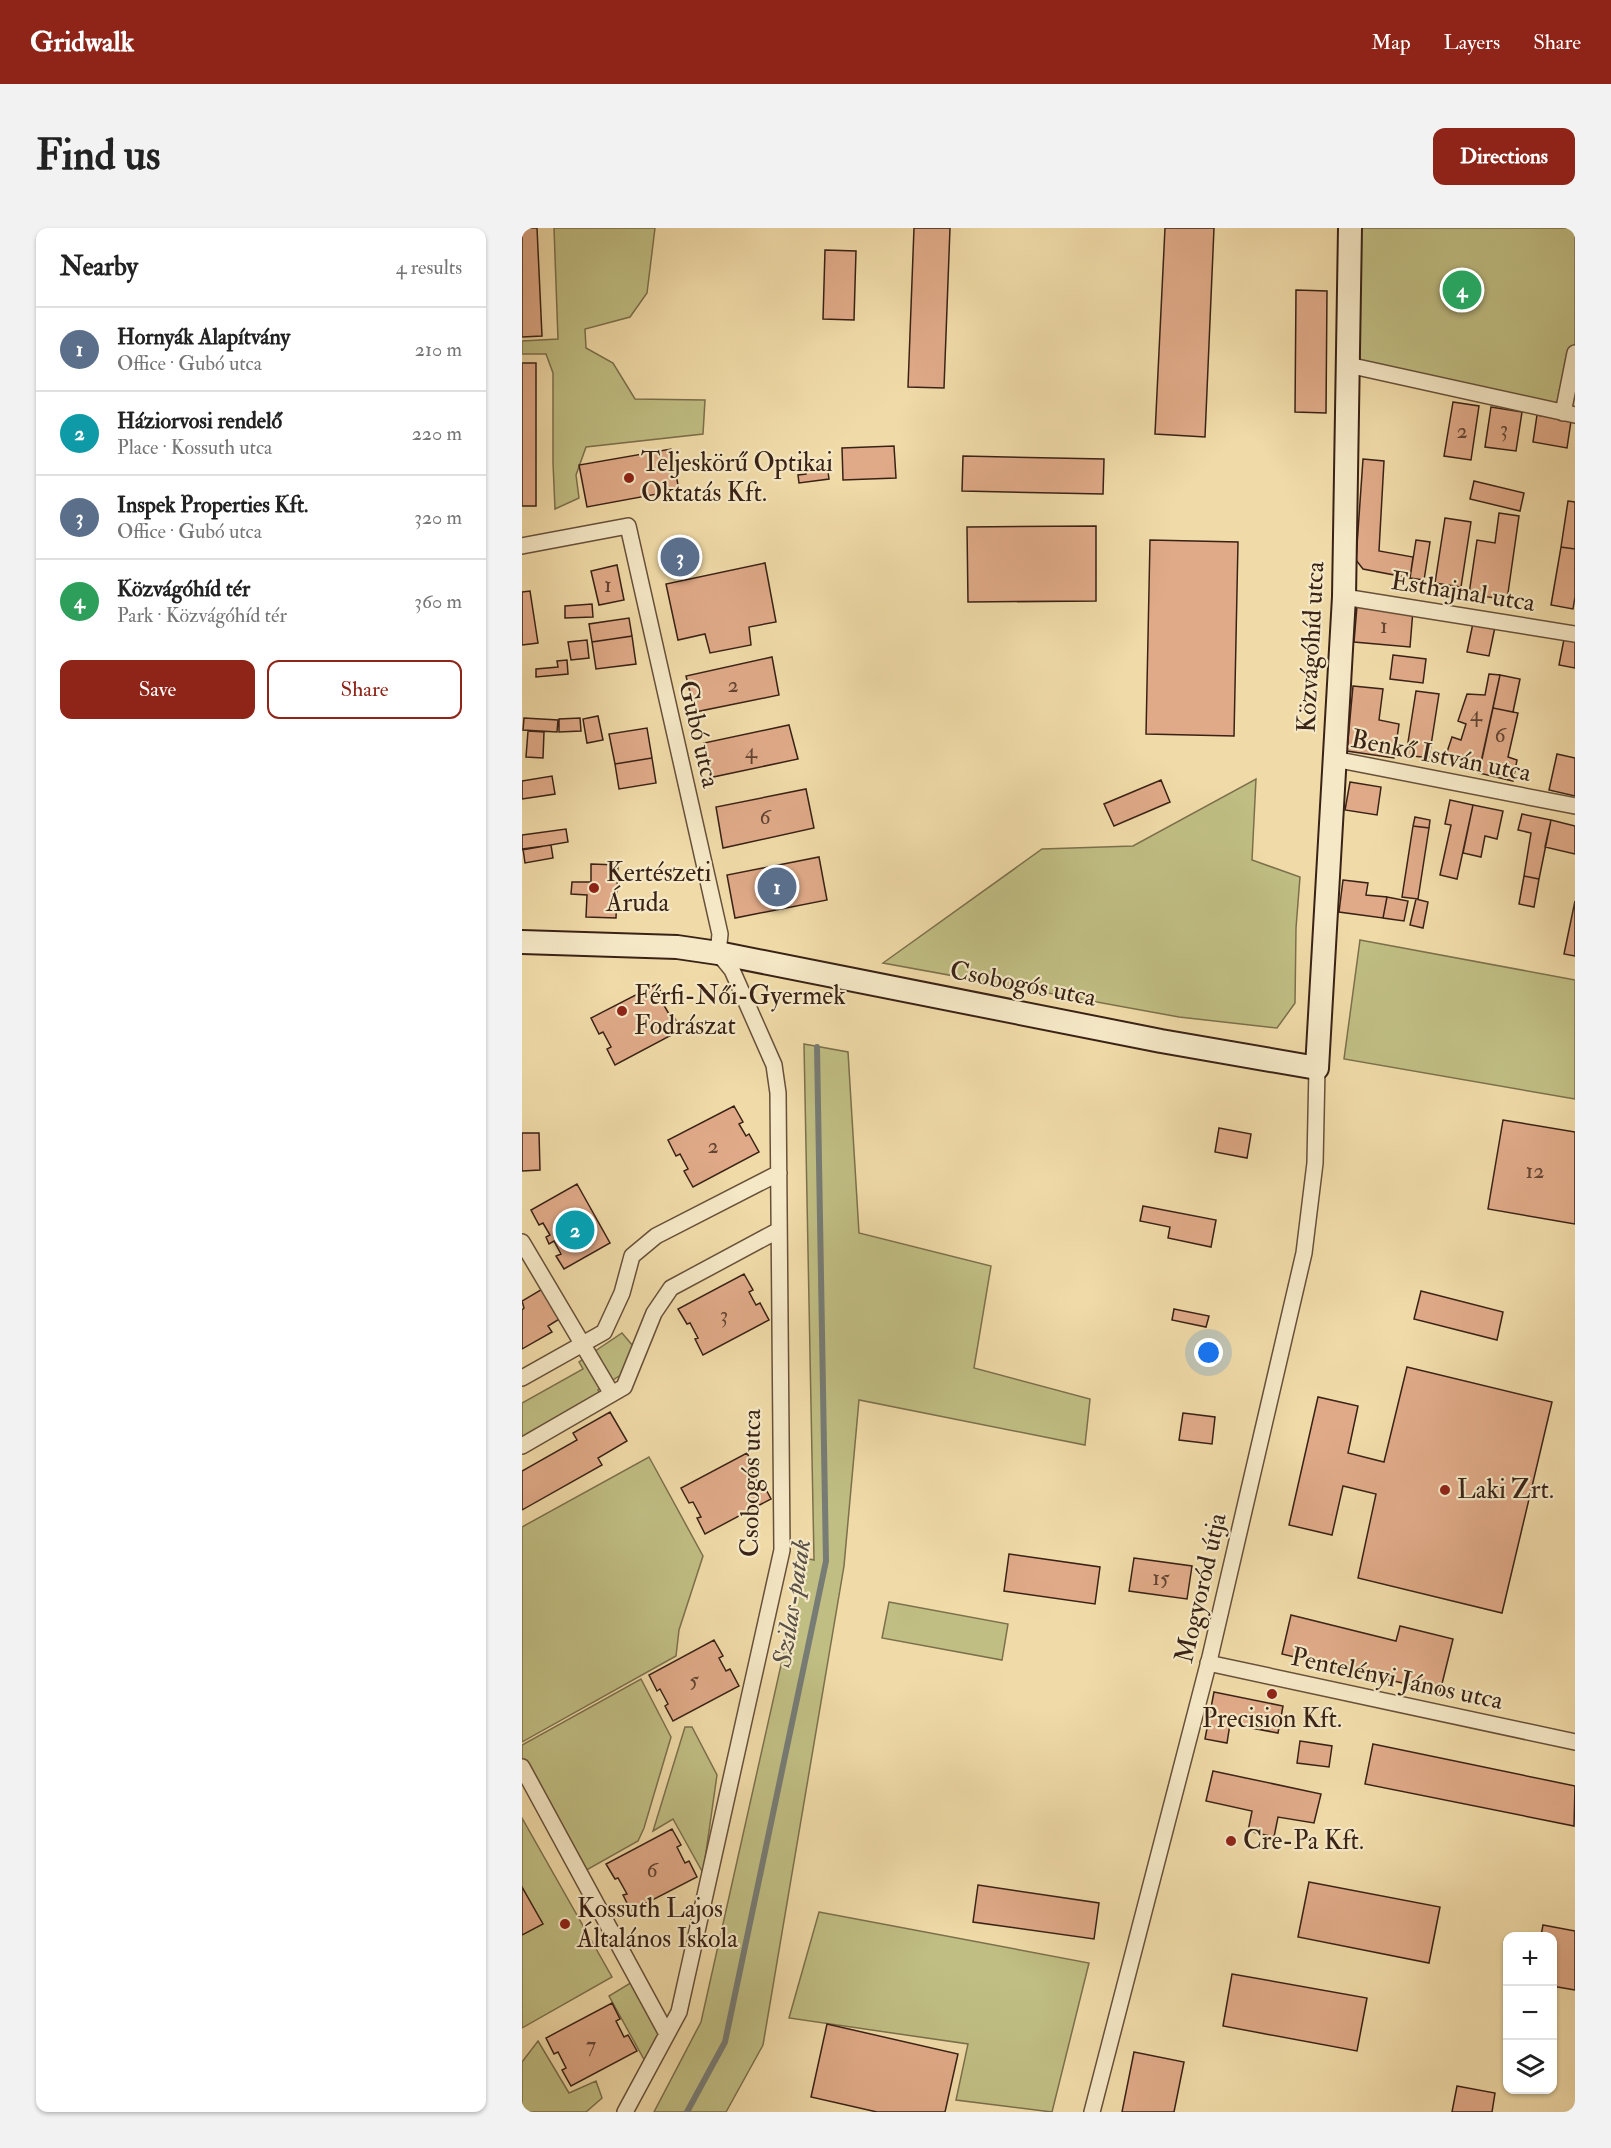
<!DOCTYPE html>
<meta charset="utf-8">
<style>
:root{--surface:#fff;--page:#f2f2f2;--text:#222;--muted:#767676;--line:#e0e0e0;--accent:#8f2418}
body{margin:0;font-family:"IM FELL Double Pica",serif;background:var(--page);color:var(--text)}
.controls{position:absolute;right:18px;bottom:18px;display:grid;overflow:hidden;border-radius:12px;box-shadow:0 2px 4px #0004}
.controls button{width:54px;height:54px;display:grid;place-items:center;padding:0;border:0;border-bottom:2px solid var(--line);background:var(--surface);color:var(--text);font:30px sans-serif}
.you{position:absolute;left:687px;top:1125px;width:21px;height:21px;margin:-15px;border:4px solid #fff;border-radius:50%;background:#1a73e8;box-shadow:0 0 0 9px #1a73e833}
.badge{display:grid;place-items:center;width:39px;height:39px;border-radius:50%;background:var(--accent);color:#fff;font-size:20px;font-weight:700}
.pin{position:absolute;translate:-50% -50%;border:3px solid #fff;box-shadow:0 2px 6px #0006}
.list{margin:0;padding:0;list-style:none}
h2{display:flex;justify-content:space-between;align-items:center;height:78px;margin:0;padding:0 24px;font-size:26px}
h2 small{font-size:20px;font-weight:400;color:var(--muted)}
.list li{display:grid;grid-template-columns:39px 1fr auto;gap:18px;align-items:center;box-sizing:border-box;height:84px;padding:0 24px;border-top:2px solid var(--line)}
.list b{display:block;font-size:22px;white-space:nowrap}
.list p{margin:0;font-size:20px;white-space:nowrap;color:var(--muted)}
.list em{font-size:20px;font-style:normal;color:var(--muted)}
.actions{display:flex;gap:12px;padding:18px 24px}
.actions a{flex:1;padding:14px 0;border:2px solid var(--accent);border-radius:12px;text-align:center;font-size:21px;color:var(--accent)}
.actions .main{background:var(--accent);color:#fff}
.icon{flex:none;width:33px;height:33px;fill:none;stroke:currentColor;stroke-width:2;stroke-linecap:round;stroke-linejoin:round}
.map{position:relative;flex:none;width:1053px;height:1884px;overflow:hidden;border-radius:12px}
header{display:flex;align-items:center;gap:36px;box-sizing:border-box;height:84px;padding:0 30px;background:var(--accent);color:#fff}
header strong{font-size:28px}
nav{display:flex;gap:33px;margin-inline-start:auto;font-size:21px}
.intro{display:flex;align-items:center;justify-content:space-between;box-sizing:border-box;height:144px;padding:0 36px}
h1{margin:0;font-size:42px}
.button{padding:15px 27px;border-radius:12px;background:var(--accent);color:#fff;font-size:21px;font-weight:700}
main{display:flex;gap:36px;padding:0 36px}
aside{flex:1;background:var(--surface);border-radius:12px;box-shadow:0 2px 4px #0004}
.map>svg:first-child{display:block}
.green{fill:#c0be83;stroke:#7c704c;stroke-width:1.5}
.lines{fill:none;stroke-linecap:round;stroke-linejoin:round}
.stream{stroke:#777c75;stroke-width:6}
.building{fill:#e0aa88;stroke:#392216;stroke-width:1.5}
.street-casing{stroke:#67503a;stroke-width:18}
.secondary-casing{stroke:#392216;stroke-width:26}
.street{stroke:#f5e8c6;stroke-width:15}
.secondary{stroke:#f5e8c6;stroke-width:22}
.poi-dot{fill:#8f2418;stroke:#f5e8c6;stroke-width:2}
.labels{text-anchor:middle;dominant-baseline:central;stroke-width:4.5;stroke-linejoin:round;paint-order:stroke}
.number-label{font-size:22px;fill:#634432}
.poi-label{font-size:26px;fill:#392216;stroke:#f5e8c6;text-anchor:start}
.street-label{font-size:26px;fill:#392216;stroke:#f5e8c6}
.water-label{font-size:27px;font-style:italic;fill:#584f46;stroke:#f5e8c6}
</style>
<header>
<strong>Gridwalk</strong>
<nav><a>Map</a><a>Layers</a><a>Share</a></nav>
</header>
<div class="intro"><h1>Find us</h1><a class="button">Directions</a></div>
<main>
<aside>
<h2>Nearby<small>4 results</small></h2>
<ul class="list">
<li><span class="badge" style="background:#5c6f8a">1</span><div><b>Hornyák Alapítvány</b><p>Office · Gubó utca</p></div><em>210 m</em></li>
<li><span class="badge" style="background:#0f9aa8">2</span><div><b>Háziorvosi rendelő</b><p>Place · Kossuth utca</p></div><em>220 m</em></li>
<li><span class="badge" style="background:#5c6f8a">3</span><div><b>Inspek Properties Kft.</b><p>Office · Gubó utca</p></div><em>320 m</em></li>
<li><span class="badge" style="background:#2e9e5b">4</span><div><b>Közvágóhíd tér</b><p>Park · Közvágóhíd tér</p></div><em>360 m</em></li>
</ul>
<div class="actions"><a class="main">Save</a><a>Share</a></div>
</aside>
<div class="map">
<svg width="1053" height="1884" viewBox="0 0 1053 1884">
<rect width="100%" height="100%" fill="#f0dba8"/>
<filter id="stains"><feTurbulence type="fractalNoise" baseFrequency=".00333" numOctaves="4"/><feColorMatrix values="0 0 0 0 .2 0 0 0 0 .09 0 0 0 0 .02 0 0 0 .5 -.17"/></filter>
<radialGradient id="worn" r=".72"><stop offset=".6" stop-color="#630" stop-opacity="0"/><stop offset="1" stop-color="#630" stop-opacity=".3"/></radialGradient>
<!-- green -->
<path class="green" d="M 32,0 L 133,0 L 125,65 L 108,89 L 63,101 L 64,120 L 91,135 L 113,171 L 183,172 L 181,206 L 64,219 L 54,247 L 57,270 L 33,281 L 31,235 L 31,145 L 24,126 L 0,126 L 0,113 L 36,111 Z
M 828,0 L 1053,0 L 1053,125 L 1041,185 L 826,135 Z
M 734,551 L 730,632 L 778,649 L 774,700 L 773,775 L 755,800 L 657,789 L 361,735 L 520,621 L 611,618 Z
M 838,712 L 1053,752 L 1053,871 L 822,831 Z
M 282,816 L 326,824 L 337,1005 L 469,1038 L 452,1140 L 568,1171 L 563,1217 L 337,1172 L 322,1338 L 241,1817 L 204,1884 L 132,1884 L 179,1794 L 283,1330 L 292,1332 Z
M 100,1105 L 111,1118 L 100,1146 L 76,1162 L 79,1169 L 0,1211 L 0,1175 L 61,1141 L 57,1134 Z
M 127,1229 L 181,1328 L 157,1402 L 154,1428 L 0,1514 L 0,1299 Z
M 367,1374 L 486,1396 L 480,1432 L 360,1410 Z
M 119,1451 L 149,1509 L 122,1600 L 116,1613 L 61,1644 L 0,1533 L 0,1517 Z
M 163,1499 L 170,1499 L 195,1547 L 181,1645 L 151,1591 L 131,1603 Z
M 0,1590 L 90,1749 L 0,1800 L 0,1707 L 20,1696 L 0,1659 Z
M 297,1684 L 567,1735 L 530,1884 L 434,1872 L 446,1816 L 267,1790 Z
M 115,1751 L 144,1803 L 124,1835 L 87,1768 Z
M 16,1813 L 47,1865 L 74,1853 L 80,1870 L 64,1884 L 0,1884 L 0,1834 Z"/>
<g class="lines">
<!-- stream -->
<path class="stream" d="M 165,1884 L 203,1814 L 304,1333 L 295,819"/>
</g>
<!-- building -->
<path class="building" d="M 0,0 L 15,0 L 20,108 L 0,109 Z
M 392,0 L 428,0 L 422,160 L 386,159 Z
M 643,0 L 692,0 L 683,209 L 633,206 Z
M 303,22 L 334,23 L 332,92 L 301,91 Z
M 774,62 L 805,63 L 804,185 L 773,184 Z
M 0,135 L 14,135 L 14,278 L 0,278 Z
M 931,174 L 957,178 L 949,232 L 922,228 Z
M 969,179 L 1000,184 L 994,223 L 963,219 Z
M 1015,187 L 1049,193 L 1045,220 L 1011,214 Z
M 372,218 L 374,250 L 321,252 L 320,220 Z
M 149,221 L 157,262 L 65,279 L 57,237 Z
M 441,228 L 582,231 L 581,266 L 440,263 Z
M 841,231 L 862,233 L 857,323 L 891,329 L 888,350 L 841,341 L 834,332 Z
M 300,238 L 301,244 L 306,244 L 307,251 L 277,255 L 276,247 L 284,246 L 284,240 Z
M 952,253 L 1002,265 L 998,283 L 948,271 Z
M 1046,273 L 1053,274 L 1053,321 L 1039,319 Z
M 977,285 L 997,288 L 985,372 L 947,366 L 955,312 L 973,315 Z
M 923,290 L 949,294 L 939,359 L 913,355 Z
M 574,298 L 574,373 L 446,374 L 445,299 Z
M139 329a19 19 0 1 1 38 0a19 19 0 1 1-38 0Z
M 628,312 L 716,314 L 712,508 L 624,506 Z
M 894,312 L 908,314 L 902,352 L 888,350 Z
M 1039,319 L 1053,321 L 1053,369 L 1051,381 L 1029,377 Z
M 243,335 L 254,394 L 227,399 L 229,417 L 188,425 L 183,406 L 156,412 L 144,356 Z
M 95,337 L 102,372 L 77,377 L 69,343 Z
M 8,363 L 16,415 L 0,417 L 0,364 Z
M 70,376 L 71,389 L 43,390 L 43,378 Z
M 835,378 L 891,382 L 888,419 L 832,414 Z
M 107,390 L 110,408 L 70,414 L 67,396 Z
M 951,395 L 973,399 L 967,428 L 945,424 Z
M 110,408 L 114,436 L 74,441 L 70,414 Z
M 1042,411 L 1053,413 L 1053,440 L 1037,437 Z
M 65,412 L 67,430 L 49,432 L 46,414 Z
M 871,427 L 904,431 L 901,455 L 868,451 Z
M 250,429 L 257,467 L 173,484 L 164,448 Z
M 45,432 L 46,446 L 14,449 L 14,441 L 36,439 L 35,433 Z
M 967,446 L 978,447 L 959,534 L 924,527 L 930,509 L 939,512 L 944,496 L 936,493 L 945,466 L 963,467 Z
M 978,447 L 998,451 L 991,484 L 971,480 Z
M 831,458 L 861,461 L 857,492 L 877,496 L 872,530 L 825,523 Z
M 894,463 L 917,466 L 907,530 L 884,527 Z
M 971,480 L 996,485 L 986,529 L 995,532 L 991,553 L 957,545 Z
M 76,488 L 81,512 L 65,515 L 61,491 Z
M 2,490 L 36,492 L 35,504 L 1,502 Z
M 58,490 L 59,503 L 37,504 L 37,491 Z
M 267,497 L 276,531 L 191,549 L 182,515 Z
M 125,500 L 130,530 L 93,536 L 87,506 Z
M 6,503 L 22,504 L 21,530 L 4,529 Z
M 1035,526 L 1053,530 L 1053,568 L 1027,562 Z
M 130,530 L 134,555 L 97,561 L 93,536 Z
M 30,548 L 33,566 L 0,571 L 0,553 Z
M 639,552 L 648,574 L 592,598 L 582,576 Z
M 828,554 L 859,559 L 855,587 L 823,582 Z
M 284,561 L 292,600 L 201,620 L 194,579 Z
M 928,572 L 951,577 L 935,651 L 918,647 L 929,597 L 923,596 Z
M 951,577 L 981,583 L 975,611 L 963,608 L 959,629 L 941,625 Z
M 1000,586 L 1029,592 L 1017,651 L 1002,648 L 1009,605 L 996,602 Z
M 893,589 L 908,592 L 907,600 L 891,598 Z
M 1029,592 L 1053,598 L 1053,626 L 1023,619 Z
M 891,598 L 907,600 L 896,671 L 880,669 Z
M 44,601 L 46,614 L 0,622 L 0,607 Z
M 29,617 L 31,630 L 3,635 L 1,621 Z
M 297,629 L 305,672 L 213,690 L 205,647 Z
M 69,636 L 96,637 L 94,690 L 64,689 L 65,667 L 49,666 L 50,654 L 69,654 Z
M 1002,648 L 1017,651 L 1012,679 L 997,676 Z
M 821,652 L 846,655 L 844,667 L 865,669 L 861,690 L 817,684 Z
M 865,669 L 886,673 L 882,693 L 861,690 Z
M 894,671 L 906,674 L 901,700 L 888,697 Z
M 1053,673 L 1053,728 L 1042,726 Z
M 135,756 L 143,772 L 140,774 L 147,786 L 150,785 L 159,802 L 93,837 L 85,821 L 89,819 L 81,804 L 77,806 L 69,790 Z
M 212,878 L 221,894 L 217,896 L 224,908 L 227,906 L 237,924 L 171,959 L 162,943 L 166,941 L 158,926 L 154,928 L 146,912 Z
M 981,892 L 1053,904 L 1053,996 L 966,981 Z
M 697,900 L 729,906 L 725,930 L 693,924 Z
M 0,905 L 17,905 L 18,942 L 0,943 Z
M 55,956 L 88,1015 L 42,1041 L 34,1028 L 39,1026 L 32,1013 L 27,1016 L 24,1009 L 28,1007 L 21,995 L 17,997 L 9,982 Z
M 621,978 L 694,992 L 689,1019 L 646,1010 L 648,999 L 618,993 Z
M 222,1046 L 231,1062 L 227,1064 L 234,1077 L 238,1075 L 247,1092 L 181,1127 L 173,1111 L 176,1110 L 168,1095 L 165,1096 L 156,1081 Z
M 22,1060 L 39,1090 L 26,1098 L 30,1104 L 0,1121 L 0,1082 L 2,1080 L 0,1073 Z
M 899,1063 L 981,1084 L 975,1112 L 892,1091 Z
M 652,1081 L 687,1088 L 684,1099 L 650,1092 Z
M 885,1139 L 1030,1174 L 980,1385 L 836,1350 L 854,1266 L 821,1258 L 810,1307 L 767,1297 L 796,1169 L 836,1178 L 826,1225 L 862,1234 Z
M 88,1184 L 105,1213 L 76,1230 L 80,1237 L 0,1282 L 0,1243 L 55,1212 L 51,1205 Z
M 661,1185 L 693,1189 L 690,1216 L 657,1212 Z
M 225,1225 L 233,1241 L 230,1243 L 236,1255 L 240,1254 L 249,1271 L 183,1306 L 175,1290 L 179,1289 L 171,1274 L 167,1275 L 159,1260 Z
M 487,1326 L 578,1339 L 573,1376 L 482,1363 Z
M 612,1330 L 670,1338 L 665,1371 L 607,1363 Z
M 769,1387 L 874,1413 L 878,1398 L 931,1411 L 918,1464 L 760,1426 Z
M 192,1412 L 201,1428 L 197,1430 L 204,1443 L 208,1441 L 217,1458 L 151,1493 L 143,1478 L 146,1476 L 138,1461 L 135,1463 L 127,1447 Z
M 692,1464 L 761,1478 L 756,1505 L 708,1496 L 705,1515 L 683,1511 Z
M 778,1513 L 810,1518 L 807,1539 L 775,1535 Z
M 851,1516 L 1053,1558 L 1052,1598 L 843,1556 Z
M 691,1543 L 799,1566 L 792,1595 L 756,1589 L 752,1609 L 726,1603 L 730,1583 L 684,1573 Z
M 150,1601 L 159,1617 L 155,1619 L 163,1635 L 167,1633 L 175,1649 L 109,1683 L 101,1667 L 105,1666 L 96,1650 L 93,1651 L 84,1636 Z
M 787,1654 L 918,1679 L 907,1735 L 776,1709 Z
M 456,1657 L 577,1675 L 572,1711 L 451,1694 Z
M 0,1659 L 21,1696 L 0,1707 Z
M 1021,1697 L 1053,1703 L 1053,1762 L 1030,1758 L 1030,1708 L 1019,1708 Z
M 710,1746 L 845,1770 L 835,1823 L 701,1798 Z
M 90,1775 L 98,1791 L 94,1793 L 102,1809 L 106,1807 L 115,1823 L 49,1858 L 40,1842 L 44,1840 L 36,1824 L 32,1826 L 24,1810 Z
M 305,1796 L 436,1826 L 423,1884 L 355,1884 L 289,1869 Z
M 612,1824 L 662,1834 L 652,1884 L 600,1884 Z
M 935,1858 L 973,1865 L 970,1884 L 930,1884 Z"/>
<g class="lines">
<defs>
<path id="street" d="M 826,137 L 1053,187
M 1041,185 L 1053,125
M 0,318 L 106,298 L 198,706 L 196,725 L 210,742 L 252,837 L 256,865 L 260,1322 L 157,1784 L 103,1884
M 822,369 L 1053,406
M 812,531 L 1053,578
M 0,1014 L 90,1166
M 0,1150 L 82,1104 L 100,1065 L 110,1028 L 134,1008 L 257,945
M 0,1218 L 102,1159 L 132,1085 L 149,1060 L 257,1002
M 686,1435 L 1053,1514
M 0,1539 L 145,1806
M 570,1884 L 688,1429 L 782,1025 L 793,935 L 795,840"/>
<path id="secondary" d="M 0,714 L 155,719 L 196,725 L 639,813 L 795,840 L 822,369 L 828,0"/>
</defs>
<!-- street casing -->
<use href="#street" class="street-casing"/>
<!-- secondary casing -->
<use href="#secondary" class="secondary-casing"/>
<!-- street -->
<use href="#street" class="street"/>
<!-- secondary -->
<use href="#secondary" class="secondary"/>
</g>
<!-- markers -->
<g class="poi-dot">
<circle cx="107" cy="250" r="6"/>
<circle cx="72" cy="660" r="6"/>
<circle cx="100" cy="783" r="6"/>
<circle cx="923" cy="1262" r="6"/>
<circle cx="750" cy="1466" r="6"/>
<circle cx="709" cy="1613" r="6"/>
<circle cx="43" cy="1696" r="6"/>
</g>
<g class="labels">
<!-- number labels -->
<g class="number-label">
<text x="982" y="201">3</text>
<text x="940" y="203">2</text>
<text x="86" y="357">1</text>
<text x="862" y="398">1</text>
<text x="211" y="457">2</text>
<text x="954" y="486">4</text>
<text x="978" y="507">6</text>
<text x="229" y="523">4</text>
<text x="243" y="589">6</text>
<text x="191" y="918">2</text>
<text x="1013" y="943">12</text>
<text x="202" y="1087">3</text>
<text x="639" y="1350">15</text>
<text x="172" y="1452">5</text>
<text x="130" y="1642">6</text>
<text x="69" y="1817">7</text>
</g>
<!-- poi labels -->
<g class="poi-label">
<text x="119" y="235">Teljeskörű Optikai<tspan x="119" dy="30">Oktatás Kft.</tspan></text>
<text x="84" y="645">Kertészeti<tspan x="84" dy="30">Áruda</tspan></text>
<text x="112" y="768">Férfi-Női-Gyermek<tspan x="112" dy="30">Fodrászat</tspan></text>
<text x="935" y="1262">Laki Zrt.</text>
<text x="750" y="1491" text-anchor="middle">Precision Kft.</text>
<text x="721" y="1613">Cre-Pa Kft.</text>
<text x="55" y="1681">Kossuth Lajos<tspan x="55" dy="30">Általános Iskola</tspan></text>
</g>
<!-- street labels -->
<g class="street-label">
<text transform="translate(941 364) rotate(9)">Esthajnal utca</text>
<text transform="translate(789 419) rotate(-87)">Közvágóhíd utca</text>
<text transform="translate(177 506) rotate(77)">Gubó utca</text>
<text transform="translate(919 528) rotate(11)">Benkő István utca</text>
<text transform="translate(501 756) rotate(11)">Csobogós utca</text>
<text transform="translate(229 1255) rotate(-89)">Csobogós utca</text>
<text transform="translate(679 1360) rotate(-77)">Mogyoród útja</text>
<text transform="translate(875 1451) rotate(12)">Pentelényi János utca</text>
</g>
<!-- water labels -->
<g class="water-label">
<text transform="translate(270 1375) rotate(-81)">Szilas-patak</text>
</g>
</g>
<rect width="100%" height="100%" filter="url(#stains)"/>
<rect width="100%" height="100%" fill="url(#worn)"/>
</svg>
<div class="controls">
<button>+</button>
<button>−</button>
<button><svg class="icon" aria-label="layers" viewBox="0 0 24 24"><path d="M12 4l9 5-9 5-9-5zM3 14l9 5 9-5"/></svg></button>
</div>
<div class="you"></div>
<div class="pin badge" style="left:255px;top:659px;background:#5c6f8a">1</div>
<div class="pin badge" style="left:53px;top:1002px;background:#0f9aa8">2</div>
<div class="pin badge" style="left:158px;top:329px;background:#5c6f8a">3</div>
<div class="pin badge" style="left:940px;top:62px;background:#2e9e5b">4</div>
</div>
</main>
